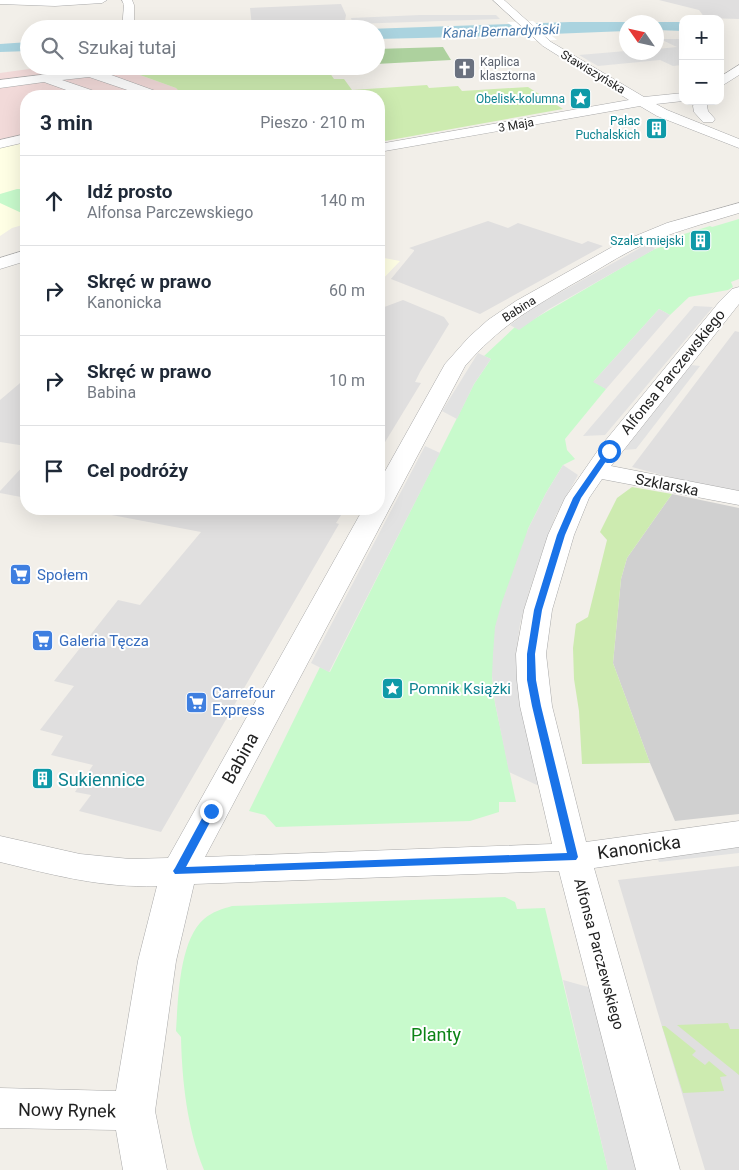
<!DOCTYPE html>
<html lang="pl">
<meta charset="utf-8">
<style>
:root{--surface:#fff;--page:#f6f6f7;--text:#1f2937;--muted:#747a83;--line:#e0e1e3}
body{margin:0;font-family:Roboto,sans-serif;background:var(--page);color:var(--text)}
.controls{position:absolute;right:15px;top:15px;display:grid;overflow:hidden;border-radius:10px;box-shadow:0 5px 20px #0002}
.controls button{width:45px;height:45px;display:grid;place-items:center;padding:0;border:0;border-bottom:1px solid var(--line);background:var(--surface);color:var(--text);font:25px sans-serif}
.compass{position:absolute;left:619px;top:15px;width:45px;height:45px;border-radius:50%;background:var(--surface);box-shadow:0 5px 20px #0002;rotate:304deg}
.stop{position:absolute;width:15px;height:15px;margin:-11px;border:4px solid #1a73e8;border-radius:50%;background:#fff}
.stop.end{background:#1a73e8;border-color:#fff;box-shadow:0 1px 5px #0008}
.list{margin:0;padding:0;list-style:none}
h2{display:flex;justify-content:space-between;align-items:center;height:65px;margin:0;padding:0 20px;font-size:21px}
h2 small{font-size:16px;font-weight:400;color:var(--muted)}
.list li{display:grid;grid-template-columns:32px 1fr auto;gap:15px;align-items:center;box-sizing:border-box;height:90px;padding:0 20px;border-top:1px solid var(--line)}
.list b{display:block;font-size:19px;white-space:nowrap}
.list p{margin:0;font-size:16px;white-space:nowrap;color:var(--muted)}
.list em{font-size:16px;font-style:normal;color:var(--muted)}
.icon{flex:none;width:28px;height:28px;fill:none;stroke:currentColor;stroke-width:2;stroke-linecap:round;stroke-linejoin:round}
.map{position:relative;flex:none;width:739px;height:1170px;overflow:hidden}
.search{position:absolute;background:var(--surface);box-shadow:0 5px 20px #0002;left:20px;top:20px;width:365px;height:55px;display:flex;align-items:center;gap:12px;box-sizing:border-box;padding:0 18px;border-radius:28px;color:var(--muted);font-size:19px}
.panel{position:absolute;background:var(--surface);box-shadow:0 5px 20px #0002;left:20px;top:90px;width:365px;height:425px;border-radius:20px}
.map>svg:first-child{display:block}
.residential{fill:#e0dfdf}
.commercial{fill:#f2dad9}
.education{fill:#ffffe5}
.religious{fill:#d0d0d0}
.grass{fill:#cdebb0}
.forest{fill:#add19e}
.park{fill:#c8facc}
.parking{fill:#e2e2e2}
.water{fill:#aad3df}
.pier{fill:#fff}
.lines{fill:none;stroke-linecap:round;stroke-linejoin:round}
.minor-casing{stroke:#a9a9a9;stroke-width:1}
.minor{fill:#fff;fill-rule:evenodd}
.route{fill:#1a73e8}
.labels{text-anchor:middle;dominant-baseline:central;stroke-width:4;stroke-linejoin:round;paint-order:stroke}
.far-worship-label{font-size:12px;fill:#5b616d;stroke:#fff;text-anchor:start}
.far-street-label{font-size:12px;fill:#222;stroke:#fff}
.far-culture-label{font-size:12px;fill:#0d838f;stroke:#fff;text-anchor:end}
.far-water-label{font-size:14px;font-style:italic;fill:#4a7aab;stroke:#fff}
.street-label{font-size:15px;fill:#222;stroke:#fff}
.shop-label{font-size:15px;fill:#366cbe;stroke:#fff;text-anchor:start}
.culture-label{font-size:15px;fill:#0d838f;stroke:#fff;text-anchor:start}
.near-street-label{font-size:18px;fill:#222;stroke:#fff}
.near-culture-label{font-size:18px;fill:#0d838f;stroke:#fff;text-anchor:start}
.near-park-label{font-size:18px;fill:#0c8416;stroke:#fff}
</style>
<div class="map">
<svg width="739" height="1170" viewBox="0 0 739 1170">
<rect width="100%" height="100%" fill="#f2efe9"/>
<!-- residential -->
<path class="residential" d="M 659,0 L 739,0 L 739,19 L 705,18 L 699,10 Z
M 341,4 L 346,15 L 344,26 L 252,26 L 250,8 Z
M 488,221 L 508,228 L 518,223 L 582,244 L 588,241 L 603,246 L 480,314 L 391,279 L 414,251 L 414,250 L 409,248 Z
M 403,300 L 444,317 L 449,324 L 420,372 L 415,382 L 421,383 L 379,452 L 379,309 Z
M 735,331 L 739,332 L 739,491 L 688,482 L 632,467 Z
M 26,378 L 26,446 L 0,442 L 0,400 Z
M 26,463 L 26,498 L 0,493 L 0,491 Z
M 80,509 L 345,509 L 336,523 L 339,524 L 161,832 L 79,811 L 91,795 L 75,792 L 93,765 L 51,755 L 63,736 L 40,730 L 74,686 L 54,681 L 118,600 L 140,605 L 201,532 Z
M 739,866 L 739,1170 L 705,1170 L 618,880 Z"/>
<!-- commercial -->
<path class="commercial" d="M 51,66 L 115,66 L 176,88 L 183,96 L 26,96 L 26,142 L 0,148 L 0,73 Z"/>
<!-- education -->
<path class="education" d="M 26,142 L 26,224 L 12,228 L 0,236 L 0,148 Z
M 379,257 L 400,261 L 379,283 Z"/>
<!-- religious -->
<path class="religious" d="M 672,494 L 739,508 L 739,814 L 675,821 L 650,763 L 613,663 L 621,579 L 627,558 Z"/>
<!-- grass -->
<path class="grass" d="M 115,66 L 325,66 L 334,79 L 344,79 L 352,90 L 427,85 L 429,88 L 458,86 L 462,91 L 528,87 L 563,109 L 379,142 L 379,96 L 183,96 L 176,88 Z
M 632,487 L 672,494 L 627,558 L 621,579 L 613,663 L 650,763 L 582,764 L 579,711 L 574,679 L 573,648 L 576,624 L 588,617 L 607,540 L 600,532 L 617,498 Z
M 728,1023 L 730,1029 L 739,1029 L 739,1075 L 677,1025 Z
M 662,1026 L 665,1026 L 696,1051 L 692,1055 L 705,1065 L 709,1061 L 727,1076 L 720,1077 L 724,1091 L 683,1093 Z"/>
<!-- forest -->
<path class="forest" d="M 443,47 L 451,60 L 376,64 L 376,49 Z"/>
<!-- park -->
<path class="park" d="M 17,189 L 26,189 L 26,215 L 0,203 L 0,194 Z
M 739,219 L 739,279 L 731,282 L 733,287 L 728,290 L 689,297 L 670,315 L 659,309 L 594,381 L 606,389 L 565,439 L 567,450 L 575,459 L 563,465 L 546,493 L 528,529 L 492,676 L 495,703 L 516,802 L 499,802 L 499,812 L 470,821 L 276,827 L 265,815 L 249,811 L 320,667 L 330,672 L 474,384 L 491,359 L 484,356 L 515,327 L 534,319 L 640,257 L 655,249 L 671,244 L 681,235 L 710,226 L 712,227 Z
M 505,897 L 515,902 L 517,909 L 545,908 L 608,1170 L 204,1170 C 187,1128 182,1081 181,1037 L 176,1031 C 178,1001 179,940 204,919 C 212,912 222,909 232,906 Z"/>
<!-- parking -->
<path class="parking" d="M 420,15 L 496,15 L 500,19 L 353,24 L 351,18 Z
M 660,39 L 683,39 L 683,65 L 673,66 L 660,60 L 598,66 L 579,55 L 626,51 L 656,52 L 657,49 L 677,47 Z
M 649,243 L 655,249 L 549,309 L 519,330 L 510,325 L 534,307 Z
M 694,306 L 713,307 L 605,435 L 583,436 Z
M 659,309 L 670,315 L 606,389 L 593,382 Z
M 478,353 L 491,359 L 474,384 L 457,419 L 442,411 Z
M 691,365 L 700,366 L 636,449 L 624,450 Z
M 425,446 L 440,453 L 329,672 L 311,663 Z
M 563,465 L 578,475 L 556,515 L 549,533 L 529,592 L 520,624 L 517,647 L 517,678 L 539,786 L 509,772 L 495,703 L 492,676 L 493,654 L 495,627 L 502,602 L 528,529 L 546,493 Z
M 739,842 L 739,853 L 659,862 L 655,852 Z
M 563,980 L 599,990 L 644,1170 L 608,1170 Z"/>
<!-- water -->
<path class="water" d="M 570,22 L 683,22 L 683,31 L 657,30 L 656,22 L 626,22 L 626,31 L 503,36 L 376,39 L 376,29 L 368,29 Z
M 29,42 L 29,51 L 0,52 L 0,44 Z"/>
<!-- pier -->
<path class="pier" d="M 533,21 L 557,40 L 531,41 L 507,22 Z"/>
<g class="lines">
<defs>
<path id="minor" d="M 0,0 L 107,0 L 102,3 L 55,6 L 0,4 Z
M 122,0 L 132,0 L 134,5 L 134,29 L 122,29 L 124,5 Z
M 493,0 L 504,0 L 551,42 L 644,97 L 683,93 L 683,101 L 656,104 L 667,110 L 739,139 L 739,148 L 657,116 L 640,106 L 379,152 L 379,144 L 629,100 L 543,46 Z
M 739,65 L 739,75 L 720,87 L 720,77 Z
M 89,69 L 103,72 L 161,93 L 163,96 L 145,96 L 89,77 L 62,80 L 100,93 L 101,96 L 83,96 L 44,82 L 0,88 L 0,80 Z
M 697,101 L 710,101 L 707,106 L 708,111 L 715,119 L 713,122 L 703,122 L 694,112 L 693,106 Z
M 26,134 L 26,142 L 0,148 L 0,140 Z
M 739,203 L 739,213 C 703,224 668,233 634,249 C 612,260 592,274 571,285 C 527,311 499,327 465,366 L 205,857 L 552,844 L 520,706 L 517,680 L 516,654 L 524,610 L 548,535 L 565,498 L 601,446 L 720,301 L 732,289 L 739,287 L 739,304 L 611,466 L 739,491 L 739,505 L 602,479 L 589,498 L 574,535 L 552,610 L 546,654 L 552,706 L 586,842 L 739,821 L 739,847 L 594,868 L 680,1170 L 636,1170 L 559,871 L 194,884 L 176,961 L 155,1111 L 167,1170 L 123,1170 L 116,1130 L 0,1128 L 0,1088 L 116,1091 L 138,961 L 157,886 C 101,888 54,875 0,862 L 0,836 L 80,854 L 130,859 L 168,858 L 363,509 L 379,509 L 379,482 L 445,364 L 469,337 L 488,320 L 516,301 L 621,242 L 667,223 Z
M 26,250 L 26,261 L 0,269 L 0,258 Z"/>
</defs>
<!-- minor casing -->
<use href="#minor" class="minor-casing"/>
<!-- minor -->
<use href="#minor" class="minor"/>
</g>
<!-- route -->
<path class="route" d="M 607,449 L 613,451 L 581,498 L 565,535 L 542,610 L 535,654 L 536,680 L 541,706 L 578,857 L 576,860 L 175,874 L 173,871 L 175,868 L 207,809 L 211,808 L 216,811 L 186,867 L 567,853 L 532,706 L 527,680 L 527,654 L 534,610 L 557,535 L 573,498 Z"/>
<!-- icons -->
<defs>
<symbol id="church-square" viewBox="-11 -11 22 22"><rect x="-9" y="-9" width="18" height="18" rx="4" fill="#6b7280" stroke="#fff"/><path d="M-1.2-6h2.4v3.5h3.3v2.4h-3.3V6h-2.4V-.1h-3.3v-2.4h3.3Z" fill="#fff"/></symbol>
<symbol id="sight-square" viewBox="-11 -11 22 22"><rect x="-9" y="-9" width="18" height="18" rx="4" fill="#0f9aa8" stroke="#fff"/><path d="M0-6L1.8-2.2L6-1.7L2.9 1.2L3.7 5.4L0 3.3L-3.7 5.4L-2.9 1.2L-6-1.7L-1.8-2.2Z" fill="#fff"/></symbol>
<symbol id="building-square" viewBox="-11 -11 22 22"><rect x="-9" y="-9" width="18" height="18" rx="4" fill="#0f9aa8" stroke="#fff"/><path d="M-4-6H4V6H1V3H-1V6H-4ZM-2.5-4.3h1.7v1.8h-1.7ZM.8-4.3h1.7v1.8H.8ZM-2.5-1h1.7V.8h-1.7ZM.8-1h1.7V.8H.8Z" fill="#fff"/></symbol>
<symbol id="supermarket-square" viewBox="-11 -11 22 22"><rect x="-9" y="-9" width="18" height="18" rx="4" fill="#3f7fe0" stroke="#fff"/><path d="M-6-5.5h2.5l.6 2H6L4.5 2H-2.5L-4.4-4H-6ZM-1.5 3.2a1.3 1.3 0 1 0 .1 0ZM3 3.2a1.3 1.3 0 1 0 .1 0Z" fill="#fff"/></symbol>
</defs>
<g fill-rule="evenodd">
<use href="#church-square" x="452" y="56" width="25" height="25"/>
<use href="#sight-square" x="568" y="86" width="25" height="25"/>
<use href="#building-square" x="644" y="116" width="25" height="25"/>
<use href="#building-square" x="688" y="228" width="25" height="25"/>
<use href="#supermarket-square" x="8" y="562" width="25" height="25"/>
<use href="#supermarket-square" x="30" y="628" width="25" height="25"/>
<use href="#sight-square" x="380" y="676" width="25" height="25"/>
<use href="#supermarket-square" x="184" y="690" width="25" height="25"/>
<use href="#building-square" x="30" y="766" width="25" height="25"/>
</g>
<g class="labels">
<!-- far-worship labels -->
<g class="far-worship-label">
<text x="480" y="62">Kaplica<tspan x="480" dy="14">klasztorna</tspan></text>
</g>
<!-- far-street labels -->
<g class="far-street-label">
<text transform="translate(593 72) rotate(31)">Stawiszyńska</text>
<text transform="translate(516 125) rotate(-10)">3 Maja</text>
<text transform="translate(519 309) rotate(-32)">Babina</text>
</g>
<!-- far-culture labels -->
<g class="far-culture-label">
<text x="565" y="99">Obelisk-kolumna</text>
<text x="640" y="121">Pałac<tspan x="640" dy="14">Puchalskich</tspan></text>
<text x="684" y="241">Szalet miejski</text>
</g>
<!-- far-water labels -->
<g class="far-water-label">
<text transform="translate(501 31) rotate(-2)">Kanał Bernardyński</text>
</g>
<!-- street labels -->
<g class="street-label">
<text transform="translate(673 372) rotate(-51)">Alfonsa Parczewskiego</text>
<text transform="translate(667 485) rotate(11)">Szklarska</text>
<text transform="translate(599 954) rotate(75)">Alfonsa Parczewskiego</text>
</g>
<!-- shop labels -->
<g class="shop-label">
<text x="37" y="575">Społem</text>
<text x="59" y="641">Galeria Tęcza</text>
<text x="212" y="693">Carrefour<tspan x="212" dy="17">Express</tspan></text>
</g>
<!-- culture labels -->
<g class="culture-label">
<text x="409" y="689">Pomnik Książki</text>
</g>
<!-- near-street labels -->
<g class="near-street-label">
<text transform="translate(240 758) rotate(-61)">Babina</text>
<text transform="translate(639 847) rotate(-8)">Kanonicka</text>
<text transform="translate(67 1110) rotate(1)">Nowy Rynek</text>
</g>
<!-- near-culture labels -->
<g class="near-culture-label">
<text x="58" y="779">Sukiennice</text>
</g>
<!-- near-park labels -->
<g class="near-park-label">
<text x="436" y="1034">Planty</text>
</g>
</g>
</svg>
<div class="controls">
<button>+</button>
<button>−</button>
</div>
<svg class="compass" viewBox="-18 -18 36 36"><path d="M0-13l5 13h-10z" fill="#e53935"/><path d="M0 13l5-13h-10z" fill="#747a83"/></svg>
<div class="stop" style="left:609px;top:451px"></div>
<div class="stop end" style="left:211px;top:811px"></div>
<div class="search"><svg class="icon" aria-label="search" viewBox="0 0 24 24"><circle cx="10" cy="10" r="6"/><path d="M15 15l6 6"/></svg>Szukaj tutaj</div>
<section class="panel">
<h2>3 min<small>Pieszo · 210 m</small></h2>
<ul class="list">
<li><svg class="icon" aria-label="ahead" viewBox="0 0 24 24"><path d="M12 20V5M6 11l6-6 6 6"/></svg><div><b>Idź prosto</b><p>Alfonsa Parczewskiego</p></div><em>140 m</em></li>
<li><svg class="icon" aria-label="right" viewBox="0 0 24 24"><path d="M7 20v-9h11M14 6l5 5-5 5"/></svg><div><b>Skręć w prawo</b><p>Kanonicka</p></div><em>60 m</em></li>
<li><svg class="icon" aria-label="right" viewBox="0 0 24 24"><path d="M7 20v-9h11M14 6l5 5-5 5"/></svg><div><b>Skręć w prawo</b><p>Babina</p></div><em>10 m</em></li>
<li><svg class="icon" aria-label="arrive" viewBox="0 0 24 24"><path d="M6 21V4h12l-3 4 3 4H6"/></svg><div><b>Cel podróży</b></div></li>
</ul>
</section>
</div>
